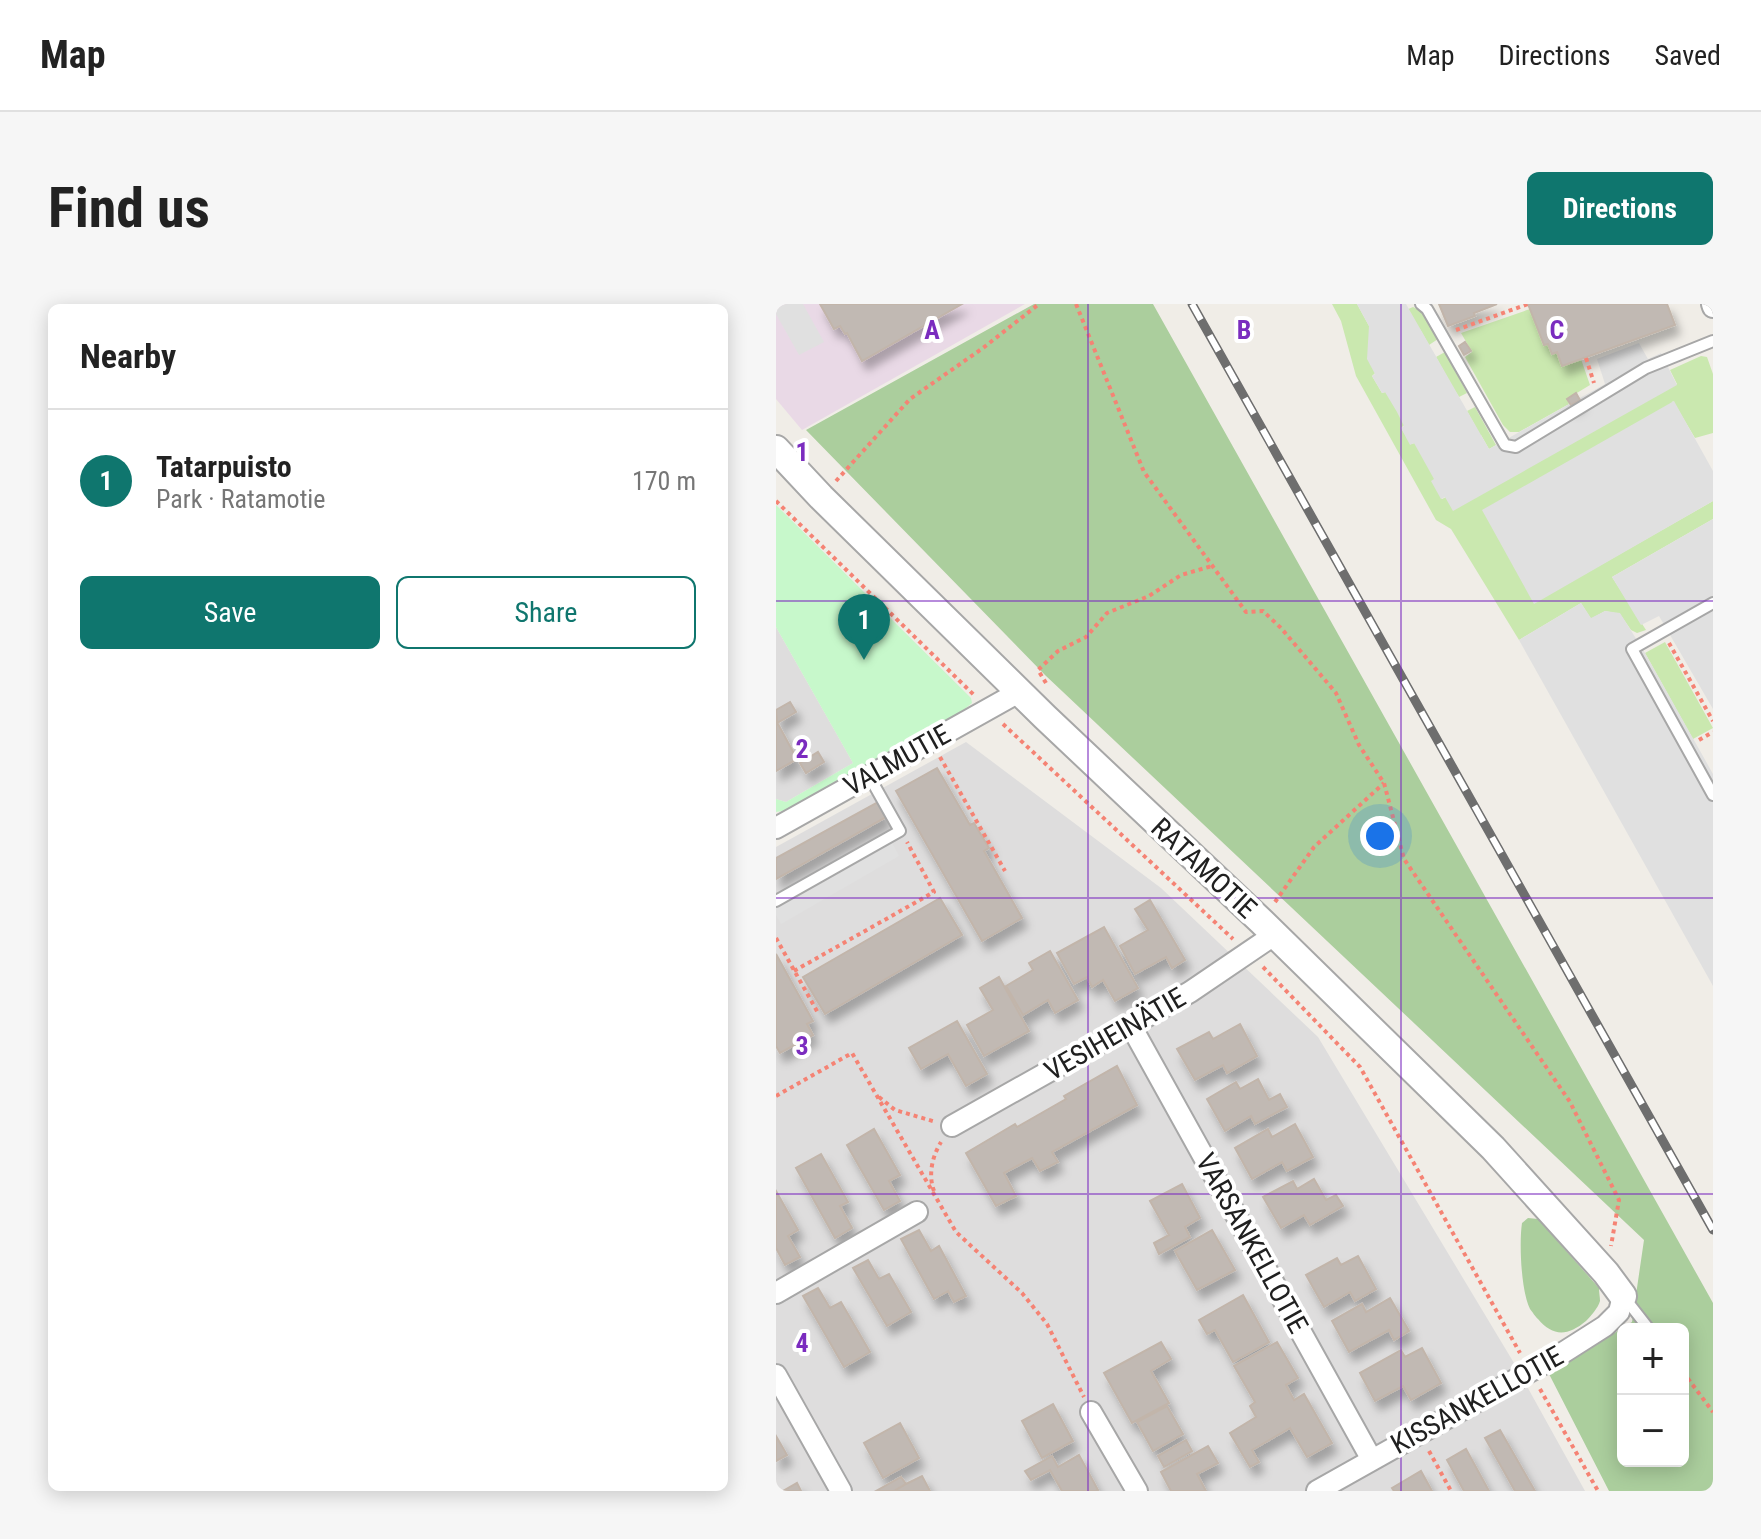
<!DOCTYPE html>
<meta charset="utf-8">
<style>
:root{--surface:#fff;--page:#f6f6f6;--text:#222;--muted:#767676;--line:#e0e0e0;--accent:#0f766e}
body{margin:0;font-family:"Roboto Condensed",sans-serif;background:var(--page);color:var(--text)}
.controls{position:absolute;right:24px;bottom:24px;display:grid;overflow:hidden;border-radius:12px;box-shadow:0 4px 20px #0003}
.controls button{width:72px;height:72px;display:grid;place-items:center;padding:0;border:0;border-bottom:2px solid var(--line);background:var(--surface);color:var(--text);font:40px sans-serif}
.you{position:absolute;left:604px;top:532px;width:28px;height:28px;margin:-20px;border:6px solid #fff;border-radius:50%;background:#1a73e8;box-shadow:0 0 0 12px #1a73e833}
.badge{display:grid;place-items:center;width:52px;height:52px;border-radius:50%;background:var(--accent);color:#fff;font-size:26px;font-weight:700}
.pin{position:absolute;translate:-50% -66px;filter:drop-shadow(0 2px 4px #0008)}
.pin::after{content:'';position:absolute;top:42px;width:28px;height:24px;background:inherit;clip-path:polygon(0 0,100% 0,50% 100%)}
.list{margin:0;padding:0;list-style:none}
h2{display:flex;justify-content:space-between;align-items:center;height:104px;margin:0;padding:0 32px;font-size:34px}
h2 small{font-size:26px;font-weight:400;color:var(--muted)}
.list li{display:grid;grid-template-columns:52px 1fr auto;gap:24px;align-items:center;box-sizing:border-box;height:144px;padding:0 32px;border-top:2px solid var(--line)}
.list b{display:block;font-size:30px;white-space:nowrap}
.list p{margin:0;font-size:26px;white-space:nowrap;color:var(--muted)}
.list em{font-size:26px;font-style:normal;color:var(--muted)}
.actions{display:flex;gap:16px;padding:24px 32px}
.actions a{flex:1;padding:18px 0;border:2px solid var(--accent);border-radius:12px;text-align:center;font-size:28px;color:var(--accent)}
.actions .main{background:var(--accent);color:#fff}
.map{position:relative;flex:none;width:937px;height:1187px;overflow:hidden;border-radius:12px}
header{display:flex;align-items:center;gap:48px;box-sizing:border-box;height:112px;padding:0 40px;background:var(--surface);border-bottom:2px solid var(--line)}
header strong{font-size:38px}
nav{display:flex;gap:44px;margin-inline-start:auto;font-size:28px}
.intro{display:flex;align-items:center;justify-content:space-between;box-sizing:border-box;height:192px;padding:0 48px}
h1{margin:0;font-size:56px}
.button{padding:20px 36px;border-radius:12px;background:var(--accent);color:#fff;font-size:28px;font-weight:700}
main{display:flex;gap:48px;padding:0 48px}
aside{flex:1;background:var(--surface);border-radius:12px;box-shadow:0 4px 20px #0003}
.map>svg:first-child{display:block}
.residential{fill:#dedddd}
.industrial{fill:#e9d9e6}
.grass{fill:#cae8af}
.forest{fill:#abce9d;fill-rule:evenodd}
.park{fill:#c7f8cb}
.parking{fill:#e0e0e0}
.building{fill:#c1b9b3;stroke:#c2b5aa;stroke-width:2;filter:url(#shadow)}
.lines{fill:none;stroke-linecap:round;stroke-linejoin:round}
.service-casing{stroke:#a7a7a7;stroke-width:14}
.minor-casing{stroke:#a7a7a7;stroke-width:24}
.tertiary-casing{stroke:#a7a7a7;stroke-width:30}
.path{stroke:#f58374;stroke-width:4;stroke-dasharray:4 4;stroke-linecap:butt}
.service{stroke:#fff;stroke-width:10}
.minor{stroke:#fff;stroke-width:20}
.tertiary{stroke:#fff;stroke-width:26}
.rail-casing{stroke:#6e6e6e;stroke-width:9}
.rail{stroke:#fff;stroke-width:6;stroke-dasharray:18;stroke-linecap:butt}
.grid{fill:none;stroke:#7b2cbf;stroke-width:2;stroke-opacity:0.55}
.labels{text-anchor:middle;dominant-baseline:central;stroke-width:8;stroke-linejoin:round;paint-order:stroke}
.street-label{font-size:28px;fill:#202020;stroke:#fff}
.grid-label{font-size:26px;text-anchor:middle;font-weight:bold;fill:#7b2cbf;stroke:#fff;stroke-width:8;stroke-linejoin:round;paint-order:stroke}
</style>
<header>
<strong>Map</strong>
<nav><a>Map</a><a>Directions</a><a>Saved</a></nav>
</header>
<div class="intro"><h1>Find us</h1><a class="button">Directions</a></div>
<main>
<aside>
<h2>Nearby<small></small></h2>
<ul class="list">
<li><span class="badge">1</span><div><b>Tatarpuisto</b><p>Park · Ratamotie</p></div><em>170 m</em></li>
</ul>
<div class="actions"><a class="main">Save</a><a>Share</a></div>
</aside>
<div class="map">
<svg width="937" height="1187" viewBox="0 0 937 1187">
<defs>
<filter id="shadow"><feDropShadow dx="5" dy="9" stdDeviation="4" flood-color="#0004"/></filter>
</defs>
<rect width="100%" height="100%" fill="#f0ede7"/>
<!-- residential -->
<path class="residential" d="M 0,323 L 77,459 L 10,498 L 0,495 Z
M 190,438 L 385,584 L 542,733 L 738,1059 L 809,1187 L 0,1187 L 0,543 Z"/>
<!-- industrial -->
<path class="industrial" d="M 0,0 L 249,0 L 26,126 L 0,95 Z"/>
<!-- grass -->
<path class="grass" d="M 556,0 L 581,0 L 593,22 L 637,3 L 647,8 L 662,35 L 653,41 L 644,25 L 596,72 L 606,89 L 671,73 L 660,53 L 669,48 L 691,89 L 683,93 L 674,79 L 625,124 L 635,140 L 701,125 L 691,107 L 699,103 L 720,141 L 713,145 L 705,131 L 659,176 L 666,195 L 901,80 L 894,66 L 925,52 L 931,53 L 937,70 L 937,129 L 919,134 L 897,97 L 758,299 L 937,197 L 937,215 L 836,273 L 870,326 L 861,329 L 855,326 L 844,310 L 829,307 L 815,315 L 805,299 L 743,336 L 675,225 L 660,216 L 580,72 L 565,17 Z
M 754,5 L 767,41 L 772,40 L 776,50 L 781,48 L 786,62 L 805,55 L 814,81 L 791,95 L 793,100 L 743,128 L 734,128 L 727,121 L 689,53 L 696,48 L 685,29 Z
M 889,338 L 937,424 L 917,435 L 869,349 Z"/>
<!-- forest -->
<path class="forest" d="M 258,0 L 377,0 L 937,999 L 937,1187 L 833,1187 L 773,1070 L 856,1018 L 868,936 L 269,371 L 30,126 ZM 847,1025 L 907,1025 L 907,1157 L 847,1157 Z
M 752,914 L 762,915 L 823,984 C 823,989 824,993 824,997 C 822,1004 815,1012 810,1017 C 792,1032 777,1033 762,1015 C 761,1015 755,1006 754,1005 C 745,987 743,939 746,919 Z"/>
<!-- park -->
<path class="park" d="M 0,201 L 195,394 L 196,399 L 185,408 L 14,506 L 0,508 L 0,495 L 10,498 L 77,459 L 0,323 Z"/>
<!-- parking -->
<path class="parking" d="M 0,0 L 27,0 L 48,38 L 23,51 L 0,10 Z
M 581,0 L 630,0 L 713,145 L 829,80 L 821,55 L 863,39 L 872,55 L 885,49 L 901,81 L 677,207 L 669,193 L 665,195 L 655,177 L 658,175 L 638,139 L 634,141 L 625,124 L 628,122 L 621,108 L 609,88 L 606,89 L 596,72 L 599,70 L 591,55 L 593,22 Z
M 898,97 L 937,167 L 937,197 L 758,300 L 706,206 Z
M 937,215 L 937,405 L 883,312 L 865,321 L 836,273 Z
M 805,299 L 815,314 L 829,307 L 844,309 L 869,349 L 937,470 L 937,682 L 743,336 Z
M 114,535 L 123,552 L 5,620 L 0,611 L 0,600 Z"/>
<!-- building -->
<path class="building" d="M 44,0 L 186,0 L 86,57 L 71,29 L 69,30 L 64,22 L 58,25 Z
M 663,0 L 721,0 L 698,9 L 699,12 L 672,22 Z
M 752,0 L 891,0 L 899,21 L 786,62 L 781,48 L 776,50 L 772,40 L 768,41 Z
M 689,38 L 695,47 L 688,51 L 683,42 Z
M 800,89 L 804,96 L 795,101 L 791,95 Z
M 14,398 L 20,408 L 1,419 L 0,406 Z
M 2,420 L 21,455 L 0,467 L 0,421 Z
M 42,448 L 48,458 L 30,469 L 24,459 Z
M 161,464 L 194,521 L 198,519 L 213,544 L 208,547 L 246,614 L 206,637 L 120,487 Z
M 102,498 L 110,513 L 0,575 L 0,554 Z
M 164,594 L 186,631 L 49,710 L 27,673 Z
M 374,596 L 409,656 L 396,664 L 390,653 L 359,670 L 344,642 L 372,626 L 359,605 Z
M 328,623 L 362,684 L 339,697 L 327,676 L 316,683 L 311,673 L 298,680 L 281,649 Z
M 274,647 L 302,696 L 279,709 L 272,696 L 247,711 L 230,682 L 257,666 L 253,659 Z
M 0,650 L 37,717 L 31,720 L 37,731 L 4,749 L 0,742 Z
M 223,673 L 253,727 L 208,752 L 191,721 L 217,706 L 204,684 Z
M 181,717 L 211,770 L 190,782 L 172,750 L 145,765 L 133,744 Z
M 464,720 L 481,752 L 451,769 L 447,761 L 419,776 L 401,745 L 433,728 L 437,735 Z
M 341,762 L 361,801 L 276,848 L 282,858 L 264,867 L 256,854 L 228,869 L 240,892 L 220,902 L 190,849 L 239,820 L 241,823 L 290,795 L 288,792 Z
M 482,775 L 493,796 L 504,790 L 511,803 L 479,820 L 475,812 L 449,827 L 431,795 L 460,778 L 464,785 Z
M 519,820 L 537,853 L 511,867 L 506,858 L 476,875 L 459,844 L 492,825 L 496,833 Z
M 98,825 L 124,871 L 113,877 L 124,897 L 108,906 L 71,841 Z
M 45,850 L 72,898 L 64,902 L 76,924 L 59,934 L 20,864 Z
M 538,875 L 550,896 L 560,891 L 567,902 L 534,921 L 528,911 L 505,924 L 487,893 L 517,877 L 521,885 Z
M 406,880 L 424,914 L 409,923 L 414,933 L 383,950 L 378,939 L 393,931 L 374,897 Z
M 0,887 L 22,926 L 12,932 L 24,953 L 9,961 L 0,944 Z
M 143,926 L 155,947 L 163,942 L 190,992 L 178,998 L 172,987 L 158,995 L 125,935 Z
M 436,926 L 459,966 L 421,986 L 399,947 Z
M 582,952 L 600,985 L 579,997 L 574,988 L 548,1003 L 530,971 L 561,954 L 565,961 Z
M 92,956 L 103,975 L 113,970 L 135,1008 L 111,1022 L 77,964 Z
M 42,984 L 54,1004 L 65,998 L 94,1048 L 68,1063 L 27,992 Z
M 467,991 L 493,1038 L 457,1058 L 439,1026 L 431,1030 L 423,1016 Z
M 614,994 L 633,1027 L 618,1036 L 613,1026 L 573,1048 L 556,1017 L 586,1000 L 590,1008 Z
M 385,1038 L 395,1055 L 375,1067 L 393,1099 L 356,1119 L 328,1069 Z
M 501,1038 L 522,1074 L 510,1081 L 518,1096 L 528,1090 L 556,1139 L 531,1153 L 514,1124 L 476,1146 L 483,1158 L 474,1163 L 454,1129 L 480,1113 L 474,1102 L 479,1098 L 458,1062 Z
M 646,1044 L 665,1079 L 635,1096 L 627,1082 L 599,1097 L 584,1069 L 625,1046 L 629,1053 Z
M 277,1100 L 297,1137 L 266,1154 L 246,1117 Z
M 391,1102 L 407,1130 L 377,1147 L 361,1118 Z
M 124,1119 L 143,1154 L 107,1174 L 88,1139 Z
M 724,1126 L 759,1187 L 739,1187 L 709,1134 Z
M 0,1132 L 11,1151 L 0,1157 Z
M 410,1136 L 416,1147 L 388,1163 L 382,1152 Z
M 432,1142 L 442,1159 L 421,1170 L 430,1187 L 395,1187 L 385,1168 Z
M 690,1145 L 713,1187 L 688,1187 L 671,1156 Z
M 303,1151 L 322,1186 L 320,1187 L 286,1187 L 274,1166 L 255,1176 L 249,1167 L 276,1152 L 282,1163 Z
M 645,1167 L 656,1187 L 618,1187 L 616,1184 Z
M 146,1172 L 154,1187 L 118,1187 L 130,1180 Z
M 125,1173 L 130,1180 L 118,1187 L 100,1187 Z
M 21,1179 L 25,1187 L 7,1187 Z"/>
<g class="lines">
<defs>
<path id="service" d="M 645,0 L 651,5 L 729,141 L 740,143 L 870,64 L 937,37
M 937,299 L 856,345 L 937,491
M 0,597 L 124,527 L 93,472
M 848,993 L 873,1025"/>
<path id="minor" d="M 936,0 L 937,3
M 0,524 L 243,388
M 355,722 L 596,1156
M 176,822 L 414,688 L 498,631
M 0,989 L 141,908
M 0,1071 L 65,1187
M 315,1108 L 361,1187
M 541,1187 L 785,1050 L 829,1022 L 843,1008 L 847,992"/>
<path id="tertiary" d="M 0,145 L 45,193 L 269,413 L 485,617 L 717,844 L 830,969 L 847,992"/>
</defs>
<!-- service casing -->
<use href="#service" class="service-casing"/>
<!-- minor casing -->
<use href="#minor" class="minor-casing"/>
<!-- tertiary casing -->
<use href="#tertiary" class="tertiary-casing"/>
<!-- path -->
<path class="path" d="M 300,0 L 368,168 L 470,308 L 487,307 L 505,324 L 560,389 L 583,441 L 608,479 L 628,555 L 794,798 L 843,896 L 835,942
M 680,26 L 752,0
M 810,54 L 818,79
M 60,177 L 134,95 L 207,44 L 263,0
M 0,197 L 198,391
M 893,339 L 937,417
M 270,379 L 262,366 L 282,347 L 310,333 L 331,309 L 373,292 L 405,271 L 436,262
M 227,420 L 457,635
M 923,436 L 937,428
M 164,453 L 229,567
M 499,598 L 538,543 L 608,479
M 0,634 L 42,709
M 487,663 L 584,763 L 744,1049
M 18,667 L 158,588 L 131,538
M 0,792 L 76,749 L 180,928 L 246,989 L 271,1020 L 308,1093
M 103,793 L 119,806 L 160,818
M 158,887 C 152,871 156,853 165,838
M 907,1068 L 937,1108
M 764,1085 L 822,1187
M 653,1147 L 675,1187"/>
<!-- service -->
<use href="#service" class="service"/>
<!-- minor -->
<use href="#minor" class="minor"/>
<!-- tertiary -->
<use href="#tertiary" class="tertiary"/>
<defs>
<path id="rail" d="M 416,0 L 937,926"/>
</defs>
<!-- rail casing -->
<use href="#rail" class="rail-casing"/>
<!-- rail -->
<use href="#rail" class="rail"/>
</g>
<!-- grid -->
<path class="grid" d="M 312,0 L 312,1187M 625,0 L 625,1187M 0,297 L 937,297M 0,594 L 937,594M 0,890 L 937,890"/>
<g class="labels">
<!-- street labels -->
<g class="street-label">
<text transform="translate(121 456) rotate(-29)">VALMUTIE</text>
<text transform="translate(428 564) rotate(43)">RATAMOTIE</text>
<text transform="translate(339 730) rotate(-30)">VESIHEINÄTIE</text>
<text transform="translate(476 939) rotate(61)">VARSANKELLOTIE</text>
<text transform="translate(701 1096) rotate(-29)">KISSANKELLOTIE</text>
</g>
</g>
<g class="grid-label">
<text x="156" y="35">A</text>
<text x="468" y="35">B</text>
<text x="781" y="35">C</text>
<text x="26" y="157">1</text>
<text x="26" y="454">2</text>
<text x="26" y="751">3</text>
<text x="26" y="1048">4</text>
</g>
</svg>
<div class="controls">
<button>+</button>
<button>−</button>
</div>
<div class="you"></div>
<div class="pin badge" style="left:88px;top:356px">1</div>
</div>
</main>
